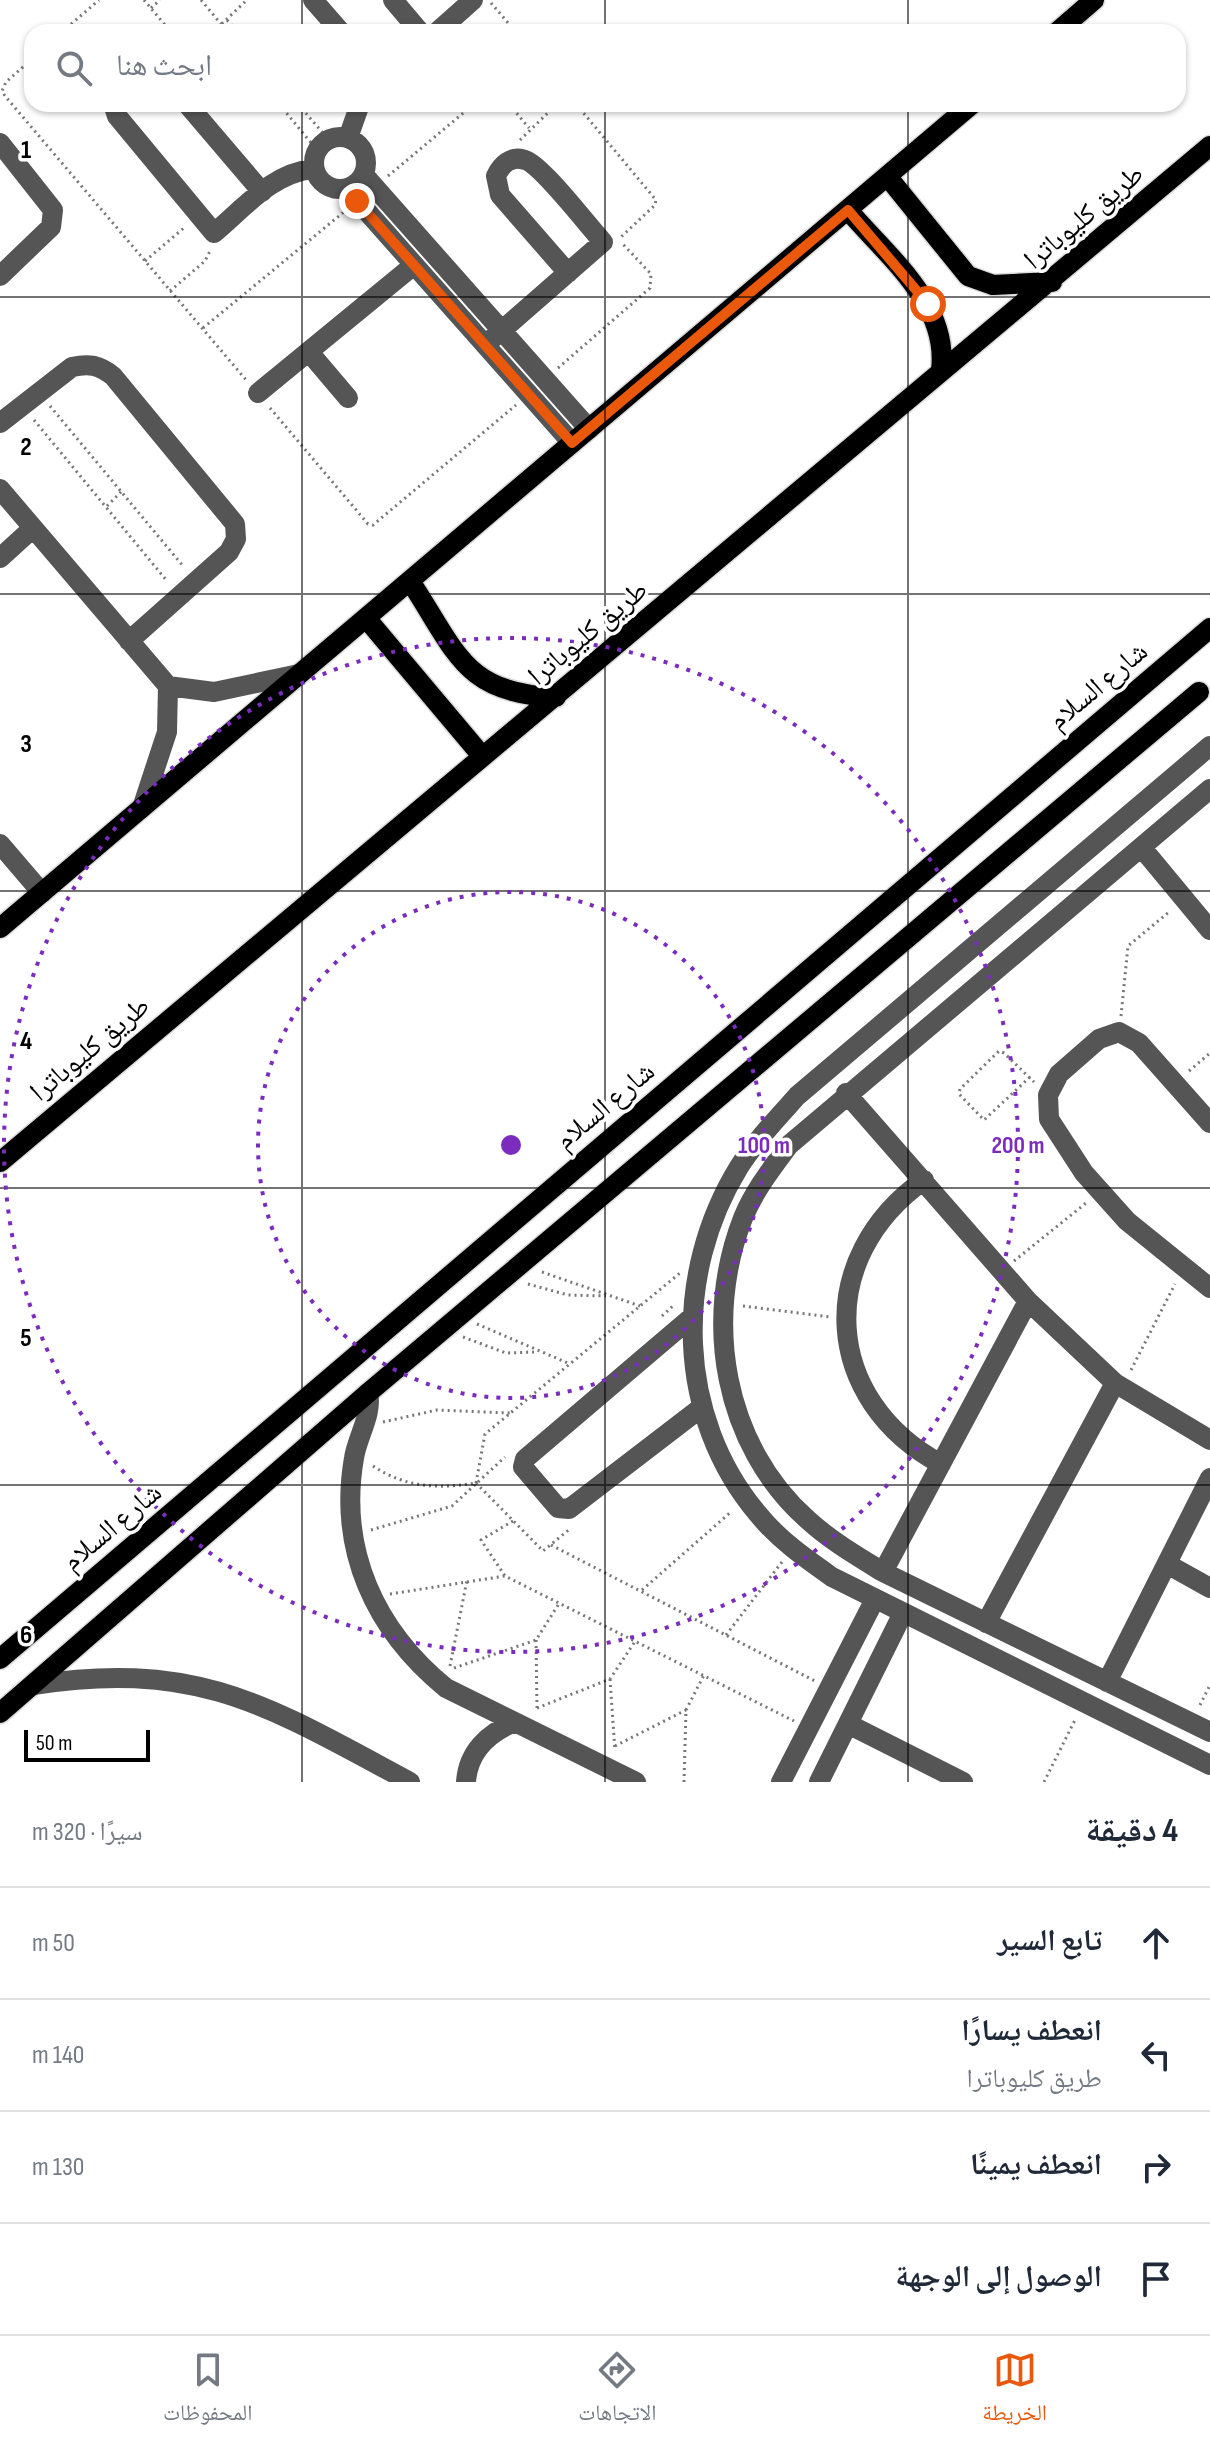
<!DOCTYPE html>
<html lang="ar">
<meta charset="utf-8">
<style>
:root{--surface:#fff;--page:#f6f6f7;--text:#1f2937;--muted:#747a83;--line:#e0e1e3;--accent:#ea580c}
body{margin:0;font-family:"Sofia Sans Condensed","Noto Naskh Arabic",sans-serif;background:var(--page);color:var(--text);direction:rtl}
.scale{position:absolute;left:24px;bottom:20px;width:126px;box-sizing:border-box;padding-left:8px;border:4px solid #000;border-top:0;font-size:22px;line-height:28px;white-space:nowrap;color:#000;-webkit-text-stroke:6px #fff;paint-order:stroke}
.stop{position:absolute;width:24px;height:24px;margin:-18px;border:6px solid #ea580c;border-radius:50%;background:#fff}
.stop.end{background:#ea580c;border-color:#fff;box-shadow:0 2px 8px #0008}
.list{margin:0;padding:0;list-style:none}
h2{display:flex;justify-content:space-between;align-items:center;height:104px;margin:0;padding:0 32px;font-size:34px}
h2 small{font-size:26px;font-weight:400;color:var(--muted)}
.list li{display:grid;grid-template-columns:52px 1fr auto;gap:24px;align-items:center;box-sizing:border-box;height:112px;padding:0 32px;border-top:2px solid var(--line)}
.list b{display:block;font-size:30px;white-space:nowrap}
.list p{margin:0;font-size:26px;white-space:nowrap;color:var(--muted)}
.list em{font-size:26px;font-style:normal;color:var(--muted)}
.icon{flex:none;width:44px;height:44px;fill:none;stroke:currentColor;stroke-width:2;stroke-linecap:round;stroke-linejoin:round}
.map{position:relative;flex:none;width:1210px;height:1782px;overflow:hidden;direction:ltr}
.search{position:absolute;background:var(--surface);box-shadow:0 2px 6px #0004;left:24px;right:24px;top:24px;height:88px;display:flex;align-items:center;gap:20px;box-sizing:border-box;padding:0 28px;border-radius:24px;color:var(--muted);font-size:30px}
.sheet{height:552px;background:var(--surface)}
nav{display:flex;justify-content:space-around;align-items:center;box-sizing:border-box;height:112px;border-top:2px solid var(--line);background:var(--surface);font-size:22px;color:var(--muted)}
nav a{display:grid;justify-items:center;gap:4px}
nav .on{color:var(--accent)}
.map>svg:first-child{display:block}
.lines{fill:none;stroke-linecap:round;stroke-linejoin:round}
.major-casing{stroke:#dbdbdb;stroke-width:23}
.path{stroke:#777;stroke-width:3;stroke-dasharray:2 4;stroke-linecap:butt}
.minor{stroke:#555;stroke-width:20}
.major{stroke:#000;stroke-width:20}
.route{stroke:#ea580c;stroke-width:10}
.grid{fill:none;stroke:#000;stroke-width:2;stroke-opacity:0.55}
.ring{fill:none;stroke:#7b2cbf;stroke-width:4;stroke-dasharray:4 8}
.labels{text-anchor:middle;dominant-baseline:central;stroke-width:7;stroke-linejoin:round;paint-order:stroke}
.street-label{font-size:28px;fill:#000;stroke:#fff}
.grid-label{font-size:26px;text-anchor:middle;font-weight:bold;fill:#000;stroke:#fff;stroke-width:7;stroke-linejoin:round;paint-order:stroke}
.centre{fill:#7b2cbf;stroke:#fff;stroke-width:4}
.ring-label{font-size:24px;text-anchor:middle;font-weight:bold;fill:#7b2cbf;stroke:#fff;stroke-width:7;stroke-linejoin:round;paint-order:stroke}
</style>
<div class="map">
<svg width="1210" height="1782" viewBox="0 0 1210 1782">
<rect width="100%" height="100%" fill="#fff"/>
<g class="lines">
<defs>
<path id="major" d="M 1057,32 L 1094,0
M 887,176 L 968,276 L 993,285 L 1052,282
M 848,210 C 888,257 949,304 941,370
M 410,581 C 456,650 463,694 556,697
M 366,618 L 482,756
M 0,928 L 972,104
M 0,1162 L 1210,146
M 0,1659 L 1210,628
M 0,1713 L 368,1393 L 1199,692"/>
</defs>
<!-- major casing -->
<use href="#major" class="major-casing"/>
<!-- path -->
<path class="path" d="M 144,0 L 171,32
M 201,0 L 221,24
M 491,3 L 516,32
M 151,8 L 160,0
M 227,20 L 238,32
M 62,32 L 99,0
M 213,32 L 247,0
M 32,59 L 6,82 L 2,91 L 5,96 L 247,381
M 279,104 L 317,150
M 298,104 L 328,139
M 509,104 L 529,128
M 576,104 L 656,200 L 655,205 L 621,237
M 520,140 L 557,104
M 388,176 L 474,104
M 145,261 L 185,227
M 170,291 L 205,261 L 211,249
M 203,328 L 345,211
M 558,368 L 650,288 L 651,274 L 621,242
M 50,406 L 183,566
M 270,408 L 368,524 L 373,525 L 516,405
M 34,420 L 167,581
M 107,506 L 121,492
M 1121,1016 L 1128,946 L 1169,912
M 1189,1071 L 1210,1053
M 1030,1077 L 984,1120 L 959,1094 L 960,1089 L 999,1051 L 1004,1053 L 1034,1082
M 1014,1261 L 1086,1203
M 542,1272 L 640,1306
M 528,1284 L 568,1295 L 606,1296
M 743,1306 L 831,1317
M 662,1316 L 674,1305
M 477,1324 L 570,1364
M 463,1337 L 506,1353 L 536,1352
M 1131,1370 L 1175,1284
M 383,1422 L 437,1410 L 510,1413
M 373,1466 C 406,1488 439,1489 476,1483
M 476,1483 L 485,1434 L 680,1273
M 476,1483 L 543,1551 L 571,1528
M 513,1521 L 481,1540 L 505,1576 L 794,1721
M 371,1530 L 452,1506 L 505,1457
M 551,1545 L 815,1681
M 642,1590 L 732,1511
M 390,1594 L 505,1576
M 726,1635 L 782,1562
M 536,1640 L 537,1709
M 450,1666 L 467,1580
M 454,1668 L 536,1640 L 560,1602
M 610,1679 L 615,1751
M 1200,1705 L 1210,1685
M 537,1708 L 610,1679 L 636,1640
M 615,1746 L 686,1710
M 684,1782 L 686,1710 L 704,1675
M 1044,1782 L 1075,1720"/>
<!-- minor -->
<path class="minor" d="M 313,0 L 341,32
M 393,0 L 420,32
M 437,32 L 473,0
M 113,104 L 117,116 L 214,233 C 244,208 272,173 313,169
M 187,104 L 262,192
M314 163a26 26 0 1 1 52 0a26 26 0 1 1-52 0Z
M 348,138 L 360,104
M 0,143 L 53,210 L 51,227 L 0,276
M 364,175 L 589,429
M 347,189 L 572,443
M 485,345 L 603,242 C 588,226 542,165 525,160 C 511,155 501,165 496,176 L 500,195 L 568,273
M 309,352 L 348,398
M 258,393 L 414,265
M 0,423 L 72,367 C 89,363 99,365 113,376 L 235,524 L 236,539 L 229,552 L 129,641
M 0,489 L 168,686 L 214,692 L 299,674
M 0,558 L 33,528
M 1210,746 L 797,1096 C 777,1119 755,1141 739,1167 C 673,1274 676,1417 758,1514 C 779,1540 805,1558 832,1577 L 1210,1765
M 1210,789 L 789,1145 C 772,1168 754,1191 743,1218 C 703,1320 723,1445 808,1520 C 831,1541 857,1556 883,1572 L 1210,1732
M 142,808 L 167,732 L 168,686
M 0,844 L 42,893
M 1142,848 L 1210,930
M 846,1093 L 1028,1301 L 1115,1383 L 1210,1440
M 1210,1123 L 1139,1043 L 1119,1032 L 1099,1039 L 1059,1074 L 1048,1095 L 1049,1119 L 1084,1173 L 1127,1221 L 1210,1288
M 924,1180 C 814,1258 822,1400 941,1464
M 693,1316 L 525,1459 L 523,1467 L 558,1508 L 569,1509 L 702,1407
M 368,1393 C 373,1414 357,1437 354,1458 C 338,1550 375,1630 446,1688 L 636,1782
M 1167,1564 L 1210,1588
M 883,1572 L 1028,1301
M 986,1623 L 1115,1383
M 1107,1682 L 1210,1478
M 33,1685 C 199,1659 270,1707 410,1782
M 848,1724 L 963,1782
M 466,1782 C 468,1752 488,1733 515,1722
M 781,1782 L 875,1599
M 819,1782 L 903,1613"/>
<!-- major -->
<use href="#major" class="major"/>
</g>
<g class="lines">
<!-- route -->
<path class="route" d="M 357,201 L 572,443 L 848,210 L 928,304"/>
</g>
<!-- grid -->
<path class="grid" d="M 302,0 L 302,32M 605,0 L 605,32M 908,0 L 908,32M 302,104 L 302,1782M 605,104 L 605,1782M 908,104 L 908,1782M 0,297 L 1210,297M 0,594 L 1210,594M 0,891 L 1210,891M 0,1188 L 1210,1188M 0,1485 L 1210,1485"/>
<!-- distance rings -->
<g class="ring">
<circle cx="511" cy="1145" r="253"/>
<circle cx="511" cy="1145" r="507"/>
</g>
<g class="labels">
<!-- street labels -->
<g class="street-label">
<text transform="translate(1084 217) rotate(-40)">طريق كليوباترا</text>
<text transform="translate(588 633) rotate(-40)">طريق كليوباترا</text>
<text transform="translate(1098 686) rotate(-40)">شارع السلام</text>
<text transform="translate(90 1049) rotate(-40)">طريق كليوباترا</text>
<text transform="translate(605 1106) rotate(-40)">شارع السلام</text>
<text transform="translate(112 1527) rotate(-40)">شارع السلام</text>
</g>
</g>
<g class="grid-label">
<text x="26" y="158">1</text>
<text x="26" y="455">2</text>
<text x="26" y="752">3</text>
<text x="26" y="1049">4</text>
<text x="26" y="1346">5</text>
<text x="26" y="1643">6</text>
</g>
<circle cx="511" cy="1145" r="12" class="centre"/>
<g class="ring-label">
<text x="764" y="1153">100 m</text>
<text x="1018" y="1153">200 m</text>
</g>
</svg>
<div class="scale">50 m</div>
<div class="stop" style="left:928px;top:304px"></div>
<div class="stop end" style="left:357px;top:201px"></div>
<div class="search"><svg class="icon" aria-label="search" viewBox="0 0 24 24"><circle cx="10" cy="10" r="6"/><path d="M15 15l6 6"/></svg>ابحث هنا</div>
</div>
<section class="sheet">
<h2>4 دقيقة<small>سيرًا · 320 m</small></h2>
<ul class="list">
<li><svg class="icon" aria-label="ahead" viewBox="0 0 24 24"><path d="M12 20V5M6 11l6-6 6 6"/></svg><div><b>تابع السير</b></div><em>50 m</em></li>
<li><svg class="icon" aria-label="left" viewBox="0 0 24 24"><path d="M17 20v-9H6M10 6l-5 5 5 5"/></svg><div><b>انعطف يسارًا</b><p>طريق كليوباترا</p></div><em>140 m</em></li>
<li><svg class="icon" aria-label="right" viewBox="0 0 24 24"><path d="M7 20v-9h11M14 6l5 5-5 5"/></svg><div><b>انعطف يمينًا</b></div><em>130 m</em></li>
<li><svg class="icon" aria-label="arrive" viewBox="0 0 24 24"><path d="M6 21V4h12l-3 4 3 4H6"/></svg><div><b>الوصول إلى الوجهة</b></div></li>
</ul>
</section>
<nav>
<a class="on"><svg class="icon" aria-label="map" viewBox="0 0 24 24"><path d="M3 6l6-2 6 2 6-2v14l-6 2-6-2-6 2zM9 4v14M15 6v14"/></svg>الخريطة</a>
<a><svg class="icon" aria-label="directions" viewBox="0 0 24 24"><path d="M12 3l9 9-9 9-9-9zM9 14v-3h6M13 9l2 2-2 2"/></svg>الاتجاهات</a>
<a><svg class="icon" aria-label="saved" viewBox="0 0 24 24"><path d="M7 4h10v16l-5-4-5 4z"/></svg>المحفوظات</a>
</nav>
